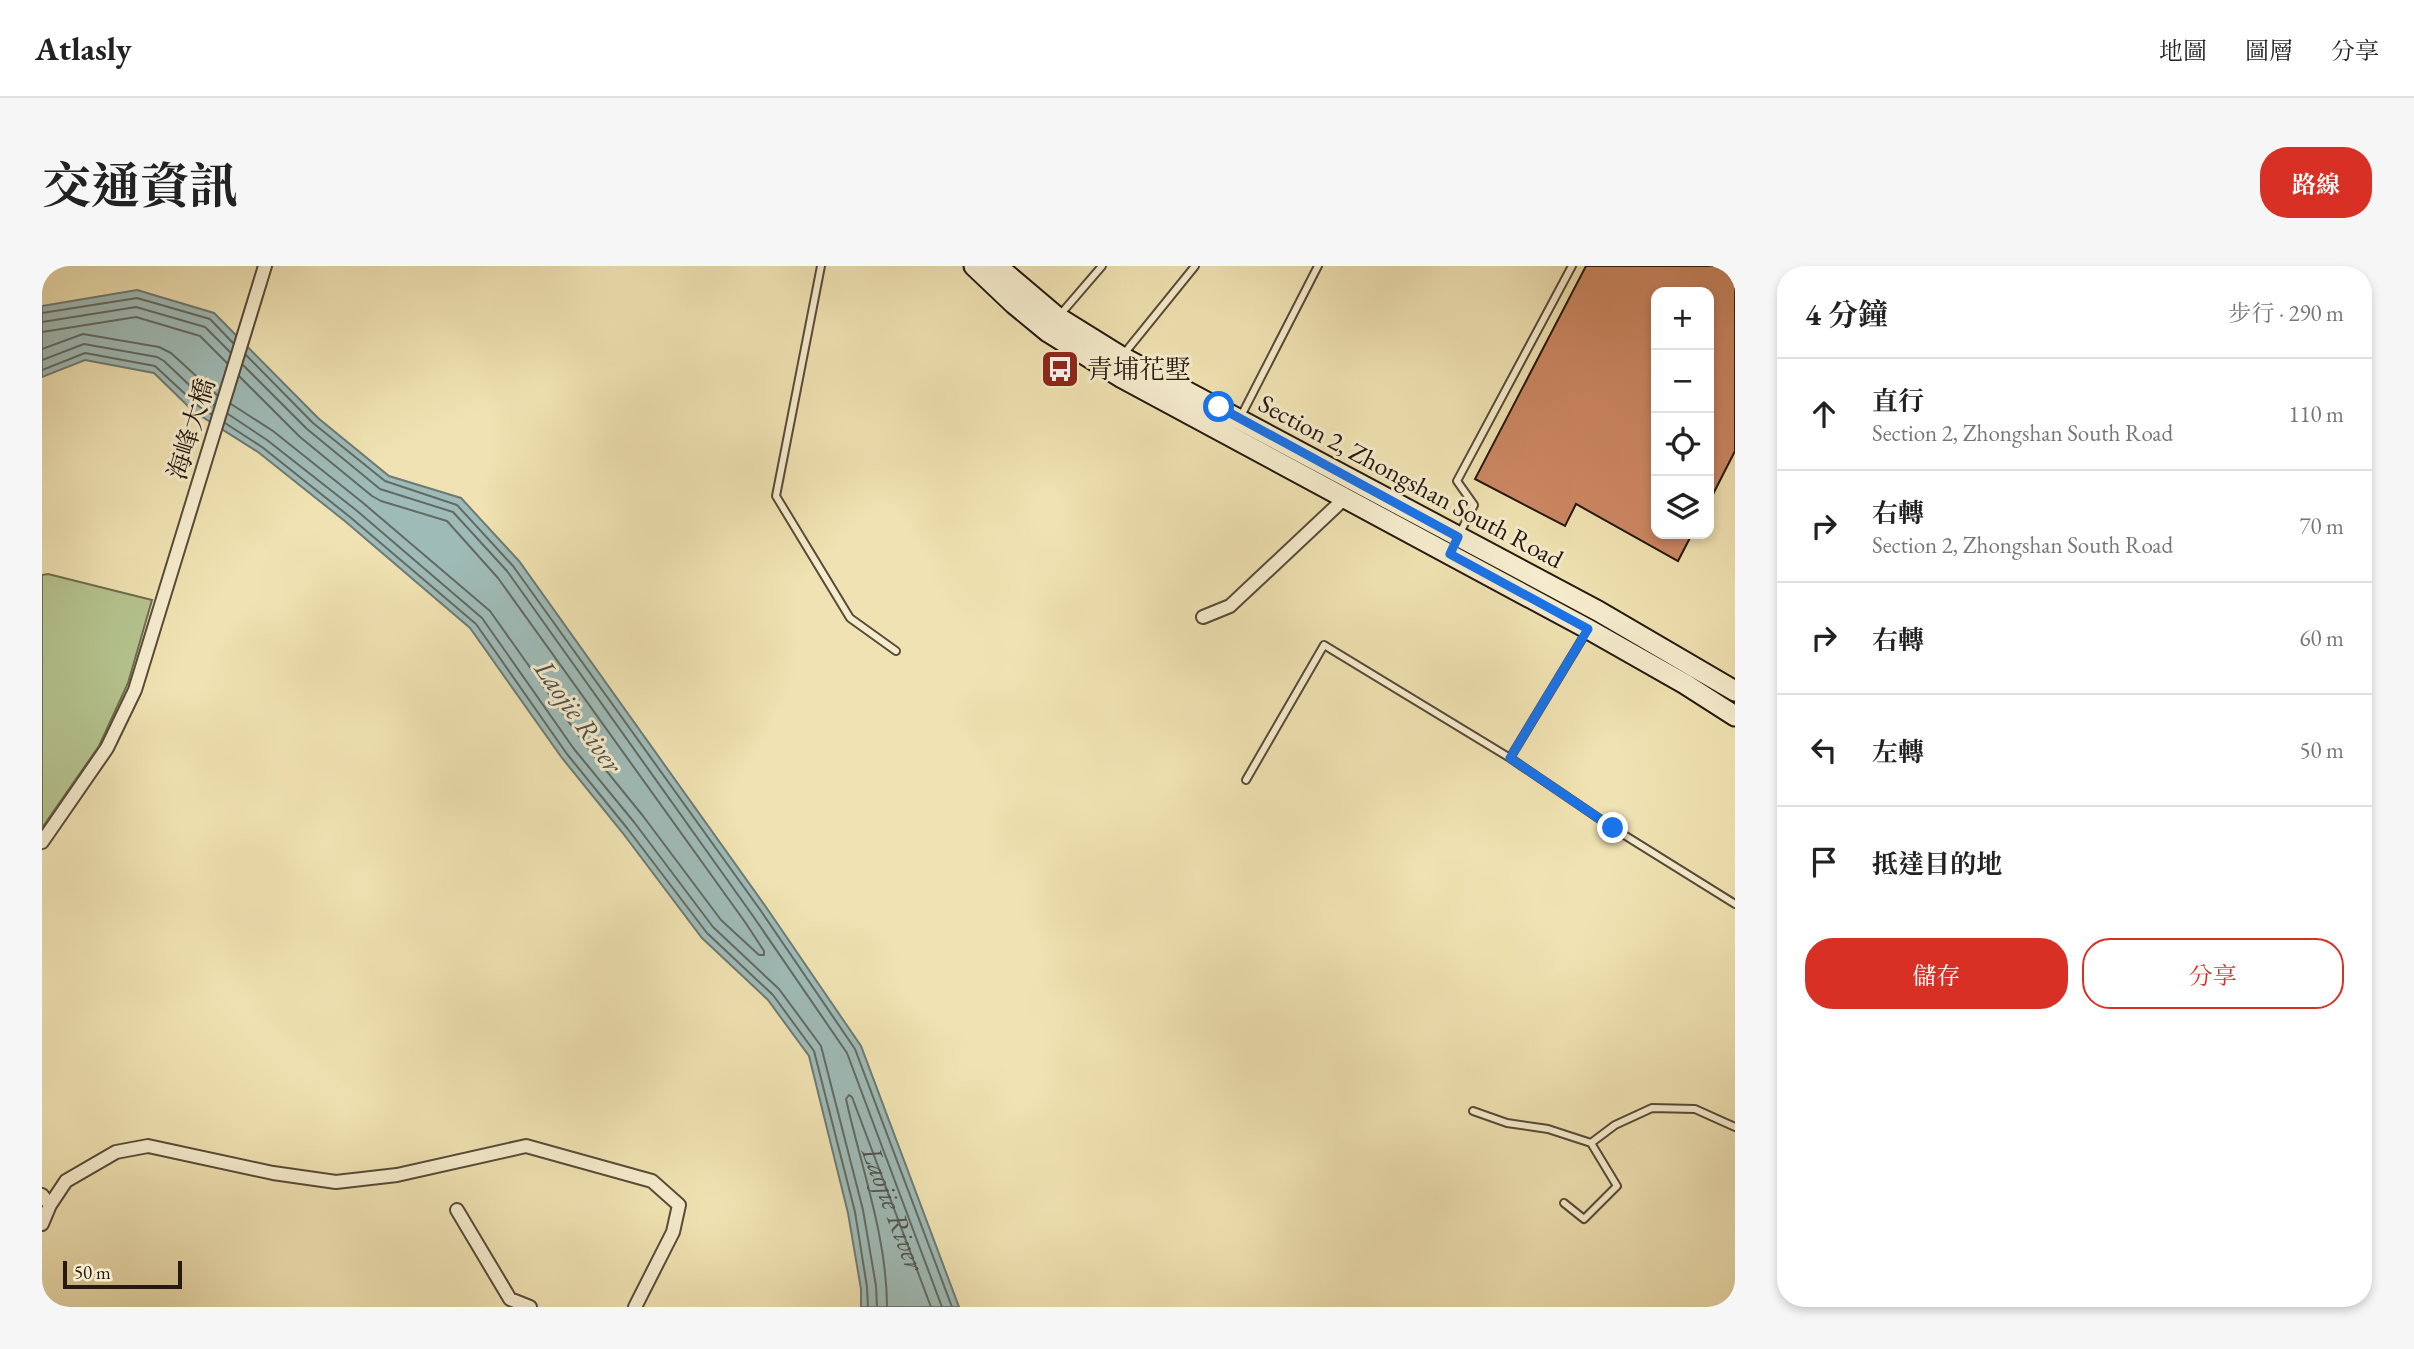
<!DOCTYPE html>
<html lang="zh-TW">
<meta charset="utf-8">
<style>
:root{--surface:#fff;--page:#f6f6f6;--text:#222;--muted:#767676;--line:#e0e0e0;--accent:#d93025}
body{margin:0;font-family:"EB Garamond","Noto Serif TC",serif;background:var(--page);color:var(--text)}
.controls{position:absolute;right:21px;top:21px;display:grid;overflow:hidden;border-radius:14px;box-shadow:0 4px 10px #0003}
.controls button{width:63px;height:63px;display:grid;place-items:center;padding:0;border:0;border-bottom:2px solid var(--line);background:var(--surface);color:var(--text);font:35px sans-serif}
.scale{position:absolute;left:21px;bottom:18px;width:119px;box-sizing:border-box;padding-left:7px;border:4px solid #251911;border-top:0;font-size:19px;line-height:24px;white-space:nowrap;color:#251911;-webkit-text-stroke:5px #f5eccd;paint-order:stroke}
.stop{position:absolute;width:21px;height:21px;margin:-16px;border:5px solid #1a73e8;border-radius:50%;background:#fff}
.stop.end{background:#1a73e8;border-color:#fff;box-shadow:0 2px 7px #0008}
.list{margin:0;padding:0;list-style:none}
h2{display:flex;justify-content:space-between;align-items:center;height:91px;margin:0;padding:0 28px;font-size:30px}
h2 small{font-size:23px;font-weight:400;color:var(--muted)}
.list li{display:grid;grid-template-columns:46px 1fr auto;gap:21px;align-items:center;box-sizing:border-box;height:112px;padding:0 28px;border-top:2px solid var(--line)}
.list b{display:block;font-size:26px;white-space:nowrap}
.list p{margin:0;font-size:23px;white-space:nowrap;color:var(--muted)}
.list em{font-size:23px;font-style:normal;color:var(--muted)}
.actions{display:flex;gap:14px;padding:21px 28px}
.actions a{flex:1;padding:16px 0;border:2px solid var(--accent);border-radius:28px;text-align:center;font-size:24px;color:var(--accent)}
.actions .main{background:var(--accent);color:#fff}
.icon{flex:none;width:38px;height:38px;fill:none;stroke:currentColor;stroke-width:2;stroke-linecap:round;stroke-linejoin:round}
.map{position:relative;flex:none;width:1693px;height:1041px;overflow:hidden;border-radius:28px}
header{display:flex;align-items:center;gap:42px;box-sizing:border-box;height:98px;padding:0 35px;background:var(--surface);border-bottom:2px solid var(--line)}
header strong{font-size:33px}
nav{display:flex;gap:38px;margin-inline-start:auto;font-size:24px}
.intro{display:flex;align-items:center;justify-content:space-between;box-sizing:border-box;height:168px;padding:0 42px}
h1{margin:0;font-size:49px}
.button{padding:18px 32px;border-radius:28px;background:var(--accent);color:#fff;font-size:24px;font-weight:700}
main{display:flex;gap:42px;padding:0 42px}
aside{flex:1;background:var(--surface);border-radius:28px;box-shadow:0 4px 10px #0003}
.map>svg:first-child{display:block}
.green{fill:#b5c48f;stroke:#6d6e50;stroke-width:2}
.water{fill:#9fbbb7;stroke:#6e7a75;stroke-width:2}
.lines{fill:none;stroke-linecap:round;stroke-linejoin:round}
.shore{stroke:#626a64;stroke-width:2}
.building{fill:#cd8864;stroke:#251911;stroke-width:2}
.service-casing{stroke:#584b39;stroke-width:10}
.minor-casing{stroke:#584b39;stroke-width:16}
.secondary-casing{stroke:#251911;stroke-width:23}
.service{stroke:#f5eccd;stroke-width:6}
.minor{stroke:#f5eccd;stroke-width:12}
.secondary{stroke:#f5eccd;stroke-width:19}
.route{stroke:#1a73e8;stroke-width:9}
.labels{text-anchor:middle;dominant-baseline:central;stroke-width:6;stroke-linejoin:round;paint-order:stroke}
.poi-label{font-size:26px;fill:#251911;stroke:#f5eccd;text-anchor:start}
.street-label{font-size:26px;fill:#251911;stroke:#f5eccd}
.water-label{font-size:28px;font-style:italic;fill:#50524b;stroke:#f5eccd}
</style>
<header>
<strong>Atlasly</strong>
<nav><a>地圖</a><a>圖層</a><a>分享</a></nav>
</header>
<div class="intro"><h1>交通資訊</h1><a class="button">路線</a></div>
<main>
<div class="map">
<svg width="1693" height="1041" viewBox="0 0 1693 1041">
<rect width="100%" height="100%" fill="#f0e2b2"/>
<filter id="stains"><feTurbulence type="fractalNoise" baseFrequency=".00286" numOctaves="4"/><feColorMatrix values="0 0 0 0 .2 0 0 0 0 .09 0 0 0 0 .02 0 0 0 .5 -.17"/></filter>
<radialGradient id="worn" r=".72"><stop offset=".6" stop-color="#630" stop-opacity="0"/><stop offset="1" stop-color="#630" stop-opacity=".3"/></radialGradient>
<!-- green -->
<path class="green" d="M 6,308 L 110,334 L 86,417 L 57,480 L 0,562 L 0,309 Z"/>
<!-- water -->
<path class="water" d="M 95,24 L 172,47 L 276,152 L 347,210 L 419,232 L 477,295 L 724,641 L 819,780 L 917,1041 L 819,1041 L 819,1023 L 806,947 L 767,790 L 726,734 L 660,672 L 580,566 L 520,492 L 428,362 L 304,256 L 216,186 L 151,145 L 112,107 L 43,94 L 0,111 L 0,40 Z"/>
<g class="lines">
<!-- shore -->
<g class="shore">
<path d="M 0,47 L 95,32 L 168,53 L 191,77"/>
<path d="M 0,56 L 94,41 L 163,61 L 188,86"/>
<path d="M 0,66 L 94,51 L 158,70 L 185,97"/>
<path d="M 0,83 L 41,68 L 117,81 L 129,87 L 175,129"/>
<path d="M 204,89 L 271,157 L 343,215 L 415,239 L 471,300 L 719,645 L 813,783 L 910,1041"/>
<path d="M 0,94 L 42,78 L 115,91 L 122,95 L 161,132 L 172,139"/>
<path d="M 201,99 L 265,163 L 338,223 L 411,246 L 465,305 L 711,650 L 805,787 L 900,1041"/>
<path d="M 0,104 L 43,87 L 113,100 L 155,139 L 169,148"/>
<path d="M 189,138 L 231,165 L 320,236 L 448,345 L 541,476 L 601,550 L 679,654 L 717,689 L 722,689 L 722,685 L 703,656 L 456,312 L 405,255 L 339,235 L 330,230 L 258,171 L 197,110"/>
<path d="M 186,148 L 225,174 L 314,244 L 440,352 L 532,483 L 592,556 L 671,661 L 737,723 L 779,780 L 821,944 L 834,1020 L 835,1041"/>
<path d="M 183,157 L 220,181 L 308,251 L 434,358 L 525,488 L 585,562 L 665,667 L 731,729 L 772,785 L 813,946 L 825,1021 L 826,1041"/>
<path id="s1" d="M 845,1041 C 845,971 819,901 804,833 L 807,829 L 810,831 L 889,1041"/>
</g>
</g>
<!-- building -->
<path class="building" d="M 1544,0 L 1693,0 L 1693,185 L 1667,236 L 1667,26 L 1614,26 L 1614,268 L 1650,268 L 1636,295 L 1534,238 L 1523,260 L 1433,213 Z"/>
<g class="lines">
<defs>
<path id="service" d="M 779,0 L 734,230 L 808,352 L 854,385
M 1017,50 L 1060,0
M 1081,89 L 1153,0
M 1199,150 L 1276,0
M 1408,287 L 1432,239 L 1415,215 L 1530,0
M 1545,365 L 1468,492 L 1571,562 L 1693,638
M 1204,514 L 1282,379 L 1468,492
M 1431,845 L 1465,857 L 1506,863 L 1549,877
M 1522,937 L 1542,953 L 1575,920 L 1549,877 L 1573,859 L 1610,842 L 1653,843 L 1693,861"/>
<path id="minor" d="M 1161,351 L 1188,340 L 1304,231
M 0,576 L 65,482 L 93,424 L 223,0
M 0,929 L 8,939 L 0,958
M 8,939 L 24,915 L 74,886 L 106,880 L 231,907 L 294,916 L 355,909 L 484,880 L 610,915 L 637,939 L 631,966 L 593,1041
M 415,944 L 468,1033 L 488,1041"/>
<path id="secondary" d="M 932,0 L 972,38 L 1006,66 L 1080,112 L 1546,363 L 1643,418 L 1693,450
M 955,0 L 1014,50 L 1080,91 L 1556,345 L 1693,425"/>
</defs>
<!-- service casing -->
<use href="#service" class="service-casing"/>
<!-- minor casing -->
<use href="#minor" class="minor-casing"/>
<!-- secondary casing -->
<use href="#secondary" class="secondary-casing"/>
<!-- service -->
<use href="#service" class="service"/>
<!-- minor -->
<use href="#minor" class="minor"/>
<!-- secondary -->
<use href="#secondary" class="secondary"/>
</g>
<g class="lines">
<!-- route -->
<path class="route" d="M 1177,141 L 1416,271 L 1408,288 L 1546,363 L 1468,492 L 1571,562"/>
</g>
<!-- icons -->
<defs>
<symbol id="bus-square" viewBox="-11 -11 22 22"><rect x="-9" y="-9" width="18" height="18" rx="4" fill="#8f2418" stroke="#f5eccd"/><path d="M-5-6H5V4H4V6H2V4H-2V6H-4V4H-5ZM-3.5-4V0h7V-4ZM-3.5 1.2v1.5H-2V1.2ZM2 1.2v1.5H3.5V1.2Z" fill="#fff"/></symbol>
</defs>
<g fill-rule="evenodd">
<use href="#bus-square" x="996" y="81" width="44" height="44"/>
</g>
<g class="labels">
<!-- poi labels -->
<g class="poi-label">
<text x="1045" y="103">青埔花墅</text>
</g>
<!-- street labels -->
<g class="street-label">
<text transform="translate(149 163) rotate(-73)">海峰大橋</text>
<text transform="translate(1369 215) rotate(28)">Section 2, Zhongshan South Road</text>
</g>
<!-- water labels -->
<g class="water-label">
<text transform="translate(537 450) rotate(55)">Laojie River</text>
<text stroke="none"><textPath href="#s1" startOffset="340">Laojie River</textPath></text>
</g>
</g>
<rect width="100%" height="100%" filter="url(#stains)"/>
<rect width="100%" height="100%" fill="url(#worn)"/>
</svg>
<div class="controls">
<button>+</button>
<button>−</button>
<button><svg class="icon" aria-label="locate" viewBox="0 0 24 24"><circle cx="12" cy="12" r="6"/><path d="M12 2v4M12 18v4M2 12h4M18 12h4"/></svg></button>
<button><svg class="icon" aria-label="layers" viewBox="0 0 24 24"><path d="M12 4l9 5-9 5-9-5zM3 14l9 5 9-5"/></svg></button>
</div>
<div class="scale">50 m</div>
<div class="stop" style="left:1177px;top:141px"></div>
<div class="stop end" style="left:1571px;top:562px"></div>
</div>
<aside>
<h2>4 分鐘<small>步行 · 290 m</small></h2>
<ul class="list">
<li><svg class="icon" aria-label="ahead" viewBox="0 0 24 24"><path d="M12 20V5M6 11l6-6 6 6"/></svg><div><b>直行</b><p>Section 2, Zhongshan South Road</p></div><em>110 m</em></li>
<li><svg class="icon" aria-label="right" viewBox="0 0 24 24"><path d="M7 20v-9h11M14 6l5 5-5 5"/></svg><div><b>右轉</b><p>Section 2, Zhongshan South Road</p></div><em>70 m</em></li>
<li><svg class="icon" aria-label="right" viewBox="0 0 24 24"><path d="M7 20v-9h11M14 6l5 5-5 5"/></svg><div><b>右轉</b></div><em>60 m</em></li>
<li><svg class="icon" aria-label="left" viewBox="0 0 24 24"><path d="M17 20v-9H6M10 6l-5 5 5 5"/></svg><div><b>左轉</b></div><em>50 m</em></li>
<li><svg class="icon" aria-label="arrive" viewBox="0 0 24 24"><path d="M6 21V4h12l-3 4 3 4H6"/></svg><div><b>抵達目的地</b></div></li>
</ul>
<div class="actions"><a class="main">儲存</a><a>分享</a></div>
</aside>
</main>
